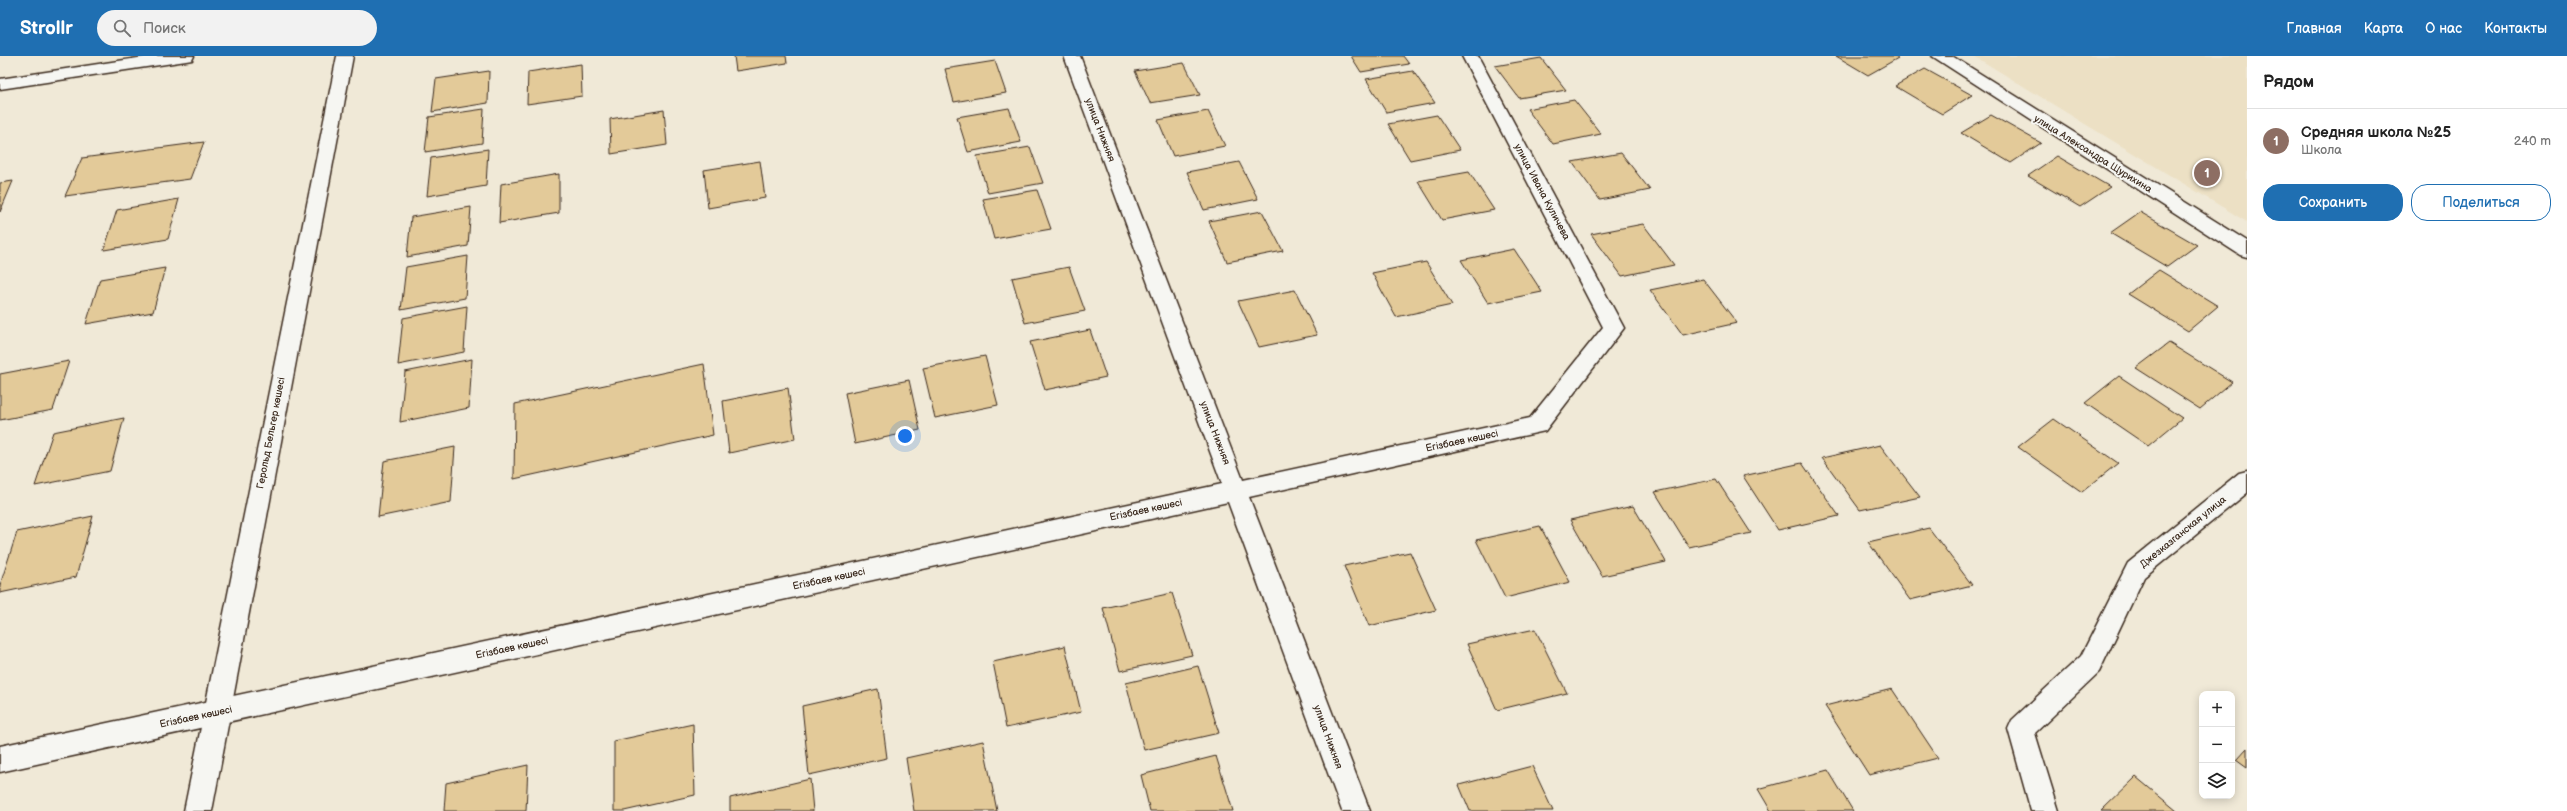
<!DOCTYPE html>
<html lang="ru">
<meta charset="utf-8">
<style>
:root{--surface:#fff;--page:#f2f2f2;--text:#222;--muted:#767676;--line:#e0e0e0;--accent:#1f6fb2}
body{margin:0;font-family:"Balsamiq Sans",sans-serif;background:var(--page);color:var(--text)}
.controls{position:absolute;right:12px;bottom:12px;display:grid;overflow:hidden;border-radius:8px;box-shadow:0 2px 10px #0003}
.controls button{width:36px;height:36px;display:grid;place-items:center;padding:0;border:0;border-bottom:1px solid var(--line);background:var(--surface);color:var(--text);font:20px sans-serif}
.you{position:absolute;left:905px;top:380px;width:14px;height:14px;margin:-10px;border:3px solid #fff;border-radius:50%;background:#1a73e8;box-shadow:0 0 0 6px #1a73e833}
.badge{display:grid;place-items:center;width:26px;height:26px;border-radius:50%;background:var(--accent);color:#fff;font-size:13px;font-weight:700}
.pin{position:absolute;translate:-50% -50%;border:2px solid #fff;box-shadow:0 1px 4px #0006}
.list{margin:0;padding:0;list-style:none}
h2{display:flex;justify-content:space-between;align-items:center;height:52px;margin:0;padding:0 16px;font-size:17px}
h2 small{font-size:13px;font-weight:400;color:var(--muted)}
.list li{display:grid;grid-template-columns:26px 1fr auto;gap:12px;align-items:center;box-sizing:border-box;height:64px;padding:0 16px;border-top:1px solid var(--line)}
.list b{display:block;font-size:15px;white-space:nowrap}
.list p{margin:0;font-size:13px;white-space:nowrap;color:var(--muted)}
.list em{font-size:13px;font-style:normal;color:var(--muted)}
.actions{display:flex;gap:8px;padding:12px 16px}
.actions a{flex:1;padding:9px 0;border:1px solid var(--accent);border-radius:16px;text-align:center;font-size:14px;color:var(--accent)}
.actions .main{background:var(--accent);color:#fff}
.icon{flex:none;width:22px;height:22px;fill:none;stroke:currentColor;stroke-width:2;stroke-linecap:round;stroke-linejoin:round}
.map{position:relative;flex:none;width:2247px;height:755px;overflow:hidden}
header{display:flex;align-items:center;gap:24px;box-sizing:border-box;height:56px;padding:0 20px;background:var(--accent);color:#fff}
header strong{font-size:19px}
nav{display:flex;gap:22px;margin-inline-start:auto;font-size:14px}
.search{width:280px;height:36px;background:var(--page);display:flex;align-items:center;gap:10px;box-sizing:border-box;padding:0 14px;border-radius:22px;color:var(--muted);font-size:15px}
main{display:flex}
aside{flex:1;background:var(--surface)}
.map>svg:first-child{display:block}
.built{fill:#ece0c4}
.building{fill:#e3ca99;stroke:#3b2a1e}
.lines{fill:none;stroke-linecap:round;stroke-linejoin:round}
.street-casing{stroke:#3b2a1e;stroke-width:3}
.secondary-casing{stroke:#3b2a1e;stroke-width:3}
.primary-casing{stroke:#3b2a1e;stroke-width:3}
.street{fill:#f6f6f2;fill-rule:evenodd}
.secondary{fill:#f6f6f2;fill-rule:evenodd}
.primary{fill:#f6f6f2;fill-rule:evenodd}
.labels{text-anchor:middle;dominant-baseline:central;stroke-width:4;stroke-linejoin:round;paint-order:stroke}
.street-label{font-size:10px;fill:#3b2a1e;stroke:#f6f6f2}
</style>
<header>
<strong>Strollr</strong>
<div class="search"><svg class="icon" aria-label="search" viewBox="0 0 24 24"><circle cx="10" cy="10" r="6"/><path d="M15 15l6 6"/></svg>Поиск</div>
<nav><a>Главная</a><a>Карта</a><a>О нас</a><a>Контакты</a></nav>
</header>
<main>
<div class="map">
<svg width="2247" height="755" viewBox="0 0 2247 755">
<rect width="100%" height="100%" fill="#f0e9d7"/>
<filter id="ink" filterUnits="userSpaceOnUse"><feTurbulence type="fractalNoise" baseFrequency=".025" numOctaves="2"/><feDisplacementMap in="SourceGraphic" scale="8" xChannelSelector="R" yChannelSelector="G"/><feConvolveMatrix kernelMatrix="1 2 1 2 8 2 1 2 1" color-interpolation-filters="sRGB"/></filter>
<g filter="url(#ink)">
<!-- built -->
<path class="built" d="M 1974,0 L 2247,0 L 2247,166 L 2085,68 Z"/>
<!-- building -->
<path class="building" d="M 734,0 L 786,0 L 787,7 L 736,15 Z
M 1351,0 L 1403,0 L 1409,8 L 1361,16 Z
M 1836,0 L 1895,0 L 1898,2 L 1868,19 Z
M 1541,2 L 1566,34 L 1519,42 L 1495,10 Z
M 995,5 L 1006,37 L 954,46 L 945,13 Z
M 1184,7 L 1200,39 L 1150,47 L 1135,15 Z
M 581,8 L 582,40 L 527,48 L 528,16 Z
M 1925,13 L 1972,39 L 1942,58 L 1895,30 Z
M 489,15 L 488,47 L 432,56 L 436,23 Z
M 1413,15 L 1435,47 L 1386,56 L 1366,23 Z
M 1574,44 L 1601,78 L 1553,88 L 1527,53 Z
M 1009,52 L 1021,86 L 968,96 L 957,61 Z
M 484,53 L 482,87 L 425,96 L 429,61 Z
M 664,54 L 667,89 L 611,98 L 610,63 Z
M 1208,55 L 1225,90 L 1173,100 L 1158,64 Z
M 1437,59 L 1460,94 L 1410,104 L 1388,68 Z
M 1991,59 L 2041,87 L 2011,107 L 1961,77 Z
M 204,86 L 190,123 L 65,140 L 82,102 Z
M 1030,91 L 1043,127 L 988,137 L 977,100 Z
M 488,93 L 486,130 L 427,140 L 431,102 Z
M 1621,97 L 1650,134 L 1600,144 L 1572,106 Z
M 2057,100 L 2110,131 L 2080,151 L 2028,120 Z
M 760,105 L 765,142 L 708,152 L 704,114 Z
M 1239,106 L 1258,143 L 1204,154 L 1187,116 Z
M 1469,116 L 1494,154 L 1442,164 L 1418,125 Z
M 559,118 L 559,157 L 499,167 L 501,128 Z
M 13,125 L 0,156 L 0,127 Z
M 1037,134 L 1051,173 L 994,183 L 983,143 Z
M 179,143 L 168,183 L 104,194 L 117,154 Z
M 471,151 L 468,190 L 407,201 L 411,161 Z
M 1262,155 L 1283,195 L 1227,206 L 1209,165 Z
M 2140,156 L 2197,189 L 2167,211 L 2110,177 Z
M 1643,168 L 1674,209 L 1622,220 L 1591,178 Z
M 1514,193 L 1542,236 L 1488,247 L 1461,204 Z
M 468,200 L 465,242 L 401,254 L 406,211 Z
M 1426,206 L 1452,249 L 1396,261 L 1372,217 Z
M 1069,211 L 1085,255 L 1025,267 L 1012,222 Z
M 165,212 L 153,256 L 86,268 L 100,223 Z
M 2159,214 L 2218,250 L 2188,275 L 2128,238 Z
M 1703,223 L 1737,267 L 1683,279 L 1650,234 Z
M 1295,234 L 1317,279 L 1259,291 L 1238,245 Z
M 467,250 L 464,296 L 398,309 L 403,262 Z
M 1090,274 L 1106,321 L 1045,334 L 1030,286 Z
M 2169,287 L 2232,326 L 2200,353 L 2136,312 Z
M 985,300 L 998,349 L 935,362 L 923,312 Z
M 472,303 L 469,352 L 400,366 L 405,316 Z
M 69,305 L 53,354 L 0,364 L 0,318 Z
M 704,308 L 713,379 L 514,423 L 515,348 Z
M 2119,320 L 2182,362 L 2148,390 L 2085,347 Z
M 909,324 L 920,374 L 855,388 L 845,337 Z
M 788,332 L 795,383 L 729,397 L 723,345 Z
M 124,362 L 110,415 L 35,430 L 53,376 Z
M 2054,363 L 2118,407 L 2082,436 L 2018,391 Z
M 1880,389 L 1920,441 L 1860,454 L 1822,402 Z
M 455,391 L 451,446 L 378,461 L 384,405 Z
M 1802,407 L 1839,460 L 1778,474 L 1743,420 Z
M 1716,423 L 1751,477 L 1689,491 L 1655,436 Z
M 1633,450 L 1666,506 L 1602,520 L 1570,464 Z
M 93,460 L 76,521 L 0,537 L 0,529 L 17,476 Z
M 1540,470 L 1570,526 L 1505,542 L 1476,484 Z
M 1929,472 L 1972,529 L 1910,544 L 1868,486 Z
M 1410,496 L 1436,554 L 1369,570 L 1344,510 Z
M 1172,537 L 1192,599 L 1120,615 L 1103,552 Z
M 1535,573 L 1567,637 L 1497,654 L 1467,588 Z
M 1065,590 L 1081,656 L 1006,672 L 993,606 Z
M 1198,610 L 1219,677 L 1144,694 L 1126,627 Z
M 878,633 L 887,702 L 809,719 L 802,650 Z
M 1892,633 L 1938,702 L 1869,719 L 1825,650 Z
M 693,668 L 695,739 L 624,755 L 614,755 L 614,685 Z
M 983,685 L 997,755 L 914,755 L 906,702 Z
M 2247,692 L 2247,712 L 2236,704 Z
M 1216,700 L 1233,755 L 1150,755 L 1141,719 Z
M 528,709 L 526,755 L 444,755 L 446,727 Z
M 1532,710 L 1553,755 L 1470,755 L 1459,729 Z
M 1828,714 L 1853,755 L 1771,755 L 1758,733 Z
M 2136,721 L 2177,755 L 2101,755 Z
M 810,723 L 813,755 L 730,755 L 730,742 Z"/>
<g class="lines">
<defs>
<path id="street" d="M 1064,0 L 1080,0 L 1243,424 L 1530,362 L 1603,271 L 1462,0 L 1478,0 L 1624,272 L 1545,375 L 1249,441 L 1370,755 L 1342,755 L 1228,446 L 0,716 L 0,690 L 1222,428 Z
M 1932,0 L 1952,0 L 2247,185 L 2247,201 L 2240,199 Z
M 2247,415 L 2247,437 L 2144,521 L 2099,616 L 2035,677 L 2059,755 L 2031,755 L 2008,673 L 2012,664 L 2081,600 L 2128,507 L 2239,417 Z"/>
<path id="secondary" d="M 337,0 L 353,0 L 212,755 L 184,755 Z"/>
<path id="primary" d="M 151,0 L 194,0 L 192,4 L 186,5 L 0,33 L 0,23 Z"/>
</defs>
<!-- street casing -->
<use href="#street" class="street-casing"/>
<!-- secondary casing -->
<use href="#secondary" class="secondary-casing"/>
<!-- primary casing -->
<use href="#primary" class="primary-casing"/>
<!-- street -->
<use href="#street" class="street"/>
<!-- secondary -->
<use href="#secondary" class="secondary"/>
<!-- primary -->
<use href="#primary" class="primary"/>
</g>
</g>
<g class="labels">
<!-- street labels -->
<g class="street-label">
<text transform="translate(1100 74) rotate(69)">улица Нижняя</text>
<text transform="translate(2093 98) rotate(32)">улица Александра Щурихина</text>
<text transform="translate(1542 136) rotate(62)">улица Ивана Куличева</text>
<text transform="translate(271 377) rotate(-79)">Герольд Бельгер көшесі</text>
<text transform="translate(1215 377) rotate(69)">улица Нижняя</text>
<text transform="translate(1462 385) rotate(-12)">Егізбаев көшесі</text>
<text transform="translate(1146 454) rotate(-12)">Егізбаев көшесі</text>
<text transform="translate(2183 476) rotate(-39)">Джезказганская улица</text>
<text transform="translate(829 523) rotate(-12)">Егізбаев көшесі</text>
<text transform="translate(512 592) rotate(-12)">Егізбаев көшесі</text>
<text transform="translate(196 661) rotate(-12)">Егізбаев көшесі</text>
<text transform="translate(1328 681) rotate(70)">улица Нижняя</text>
</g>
</g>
</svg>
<div class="controls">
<button>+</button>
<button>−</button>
<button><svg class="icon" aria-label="layers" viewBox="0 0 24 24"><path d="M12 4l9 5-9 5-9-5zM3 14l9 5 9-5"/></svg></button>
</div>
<div class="you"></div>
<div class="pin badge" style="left:2207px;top:117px;background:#8d6e63">1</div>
</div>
<aside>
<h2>Рядом<small></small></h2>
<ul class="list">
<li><span class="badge" style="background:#8d6e63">1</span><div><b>Средняя школа №25</b><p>Школа</p></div><em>240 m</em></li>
</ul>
<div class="actions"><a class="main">Сохранить</a><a>Поделиться</a></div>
</aside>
</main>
